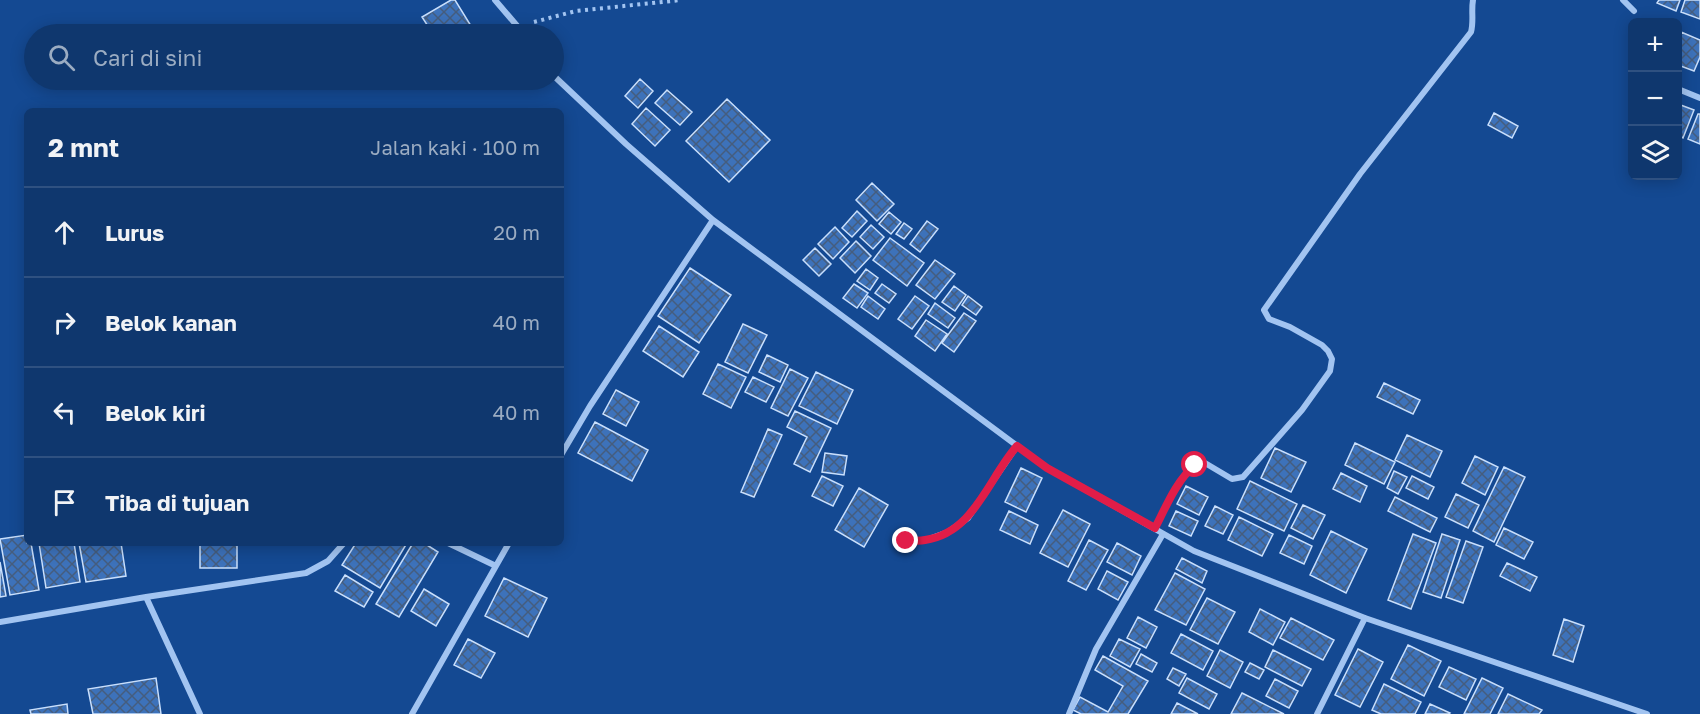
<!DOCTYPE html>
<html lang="id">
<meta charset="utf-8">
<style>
:root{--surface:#0f376e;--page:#1d4276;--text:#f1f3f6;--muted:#9bacc2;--line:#2f5181}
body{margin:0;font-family:"Golos Text",sans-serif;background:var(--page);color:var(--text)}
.controls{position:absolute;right:18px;top:18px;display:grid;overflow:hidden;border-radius:9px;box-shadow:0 3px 15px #0003}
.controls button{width:54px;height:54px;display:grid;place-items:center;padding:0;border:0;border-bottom:2px solid var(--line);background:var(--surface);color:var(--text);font:30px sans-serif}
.stop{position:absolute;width:18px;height:18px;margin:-14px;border:4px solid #e11d48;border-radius:50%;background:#fff}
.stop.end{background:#e11d48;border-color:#fff;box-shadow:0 2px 6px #0008}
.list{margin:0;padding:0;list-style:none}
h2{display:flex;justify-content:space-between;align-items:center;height:78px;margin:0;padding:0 24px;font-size:26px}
h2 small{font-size:20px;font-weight:400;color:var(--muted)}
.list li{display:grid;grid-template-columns:39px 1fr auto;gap:18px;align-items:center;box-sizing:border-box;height:90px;padding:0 24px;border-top:2px solid var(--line)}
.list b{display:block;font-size:22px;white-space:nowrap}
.list em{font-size:20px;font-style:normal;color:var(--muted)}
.icon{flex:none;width:33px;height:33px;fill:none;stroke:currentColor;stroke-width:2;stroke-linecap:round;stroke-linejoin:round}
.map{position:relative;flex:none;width:1700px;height:714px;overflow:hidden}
.search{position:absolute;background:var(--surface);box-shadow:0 3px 15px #0003;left:24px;top:24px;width:540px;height:66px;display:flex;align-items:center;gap:15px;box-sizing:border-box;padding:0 21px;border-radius:33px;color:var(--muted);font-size:22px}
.panel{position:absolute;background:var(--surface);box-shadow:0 3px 15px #0003;left:24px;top:108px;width:540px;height:438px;border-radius:9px}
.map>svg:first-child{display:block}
.building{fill:url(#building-cross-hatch);stroke:#c9dffc;stroke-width:1.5}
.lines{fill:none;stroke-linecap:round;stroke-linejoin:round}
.path{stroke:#a2c4f1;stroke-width:4;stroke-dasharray:3 4.5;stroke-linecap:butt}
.minor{stroke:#a2c4f1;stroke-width:6}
.route{stroke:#e11d48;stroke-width:8}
</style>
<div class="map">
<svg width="1700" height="714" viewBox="0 0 1700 714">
<defs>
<pattern id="building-cross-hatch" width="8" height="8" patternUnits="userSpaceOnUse" patternTransform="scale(1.5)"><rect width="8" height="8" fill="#3d72ba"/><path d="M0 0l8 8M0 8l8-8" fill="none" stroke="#455d7e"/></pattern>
</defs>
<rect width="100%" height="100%" fill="#144992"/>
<!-- building -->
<path class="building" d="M 451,0 L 455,0 L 476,34 L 433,34 L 422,17 Z
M 1659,0 L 1680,0 L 1676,11 L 1657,3 Z
M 1685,0 L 1700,0 L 1700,19 L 1681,12 Z
M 1681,32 L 1700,40 L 1700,57 L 1694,71 L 1678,65 L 1678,41 Z
M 640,79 L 653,91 L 638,108 L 625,96 Z
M 667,90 L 692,112 L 680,125 L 655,103 Z
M 727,99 L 770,140 L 729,182 L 686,141 Z
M 1678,104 L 1694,110 L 1683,138 L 1678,135 Z
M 646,108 L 670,130 L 655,146 L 632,124 Z
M 1494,113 L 1518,126 L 1512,138 L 1488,125 Z
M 1698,114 L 1700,114 L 1700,144 L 1688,139 Z
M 872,183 L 894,204 L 877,221 L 856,200 Z
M 857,211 L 867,221 L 852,237 L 842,228 Z
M 889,212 L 901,222 L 891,234 L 879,224 Z
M 927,221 L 938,229 L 920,252 L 910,244 Z
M 904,223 L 912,229 L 904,239 L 896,234 Z
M 871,225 L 884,237 L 873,249 L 860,237 Z
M 835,227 L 849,242 L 833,259 L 818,244 Z
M 890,238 L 924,263 L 907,286 L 873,260 Z
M 856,241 L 871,256 L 855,273 L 840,258 Z
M 815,248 L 831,264 L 819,276 L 803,260 Z
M 935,260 L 955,274 L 935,299 L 916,285 Z
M 690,268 L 731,295 L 699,343 L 658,316 Z
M 866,269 L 878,278 L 870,290 L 857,281 Z
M 854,284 L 868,293 L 857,308 L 843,298 Z
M 882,284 L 896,294 L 889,303 L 875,293 Z
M 954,286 L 966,295 L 955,311 L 942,302 Z
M 868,296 L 885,309 L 878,319 L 861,307 Z
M 915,296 L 929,306 L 912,329 L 898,319 Z
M 968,296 L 982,307 L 976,315 L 962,305 Z
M 935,303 L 955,318 L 948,328 L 928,314 Z
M 964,313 L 976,321 L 954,352 L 942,343 Z
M 926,320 L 947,334 L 935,351 L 915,336 Z
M 743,324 L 767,335 L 748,373 L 725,362 Z
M 659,326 L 699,352 L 683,377 L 643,351 Z
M 767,355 L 788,365 L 780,382 L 759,372 Z
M 718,364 L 746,377 L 731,408 L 703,394 Z
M 790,369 L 808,378 L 788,416 L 771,408 Z
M 816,372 L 853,390 L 837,424 L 799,406 Z
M 753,377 L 774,387 L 766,402 L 745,392 Z
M 1384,383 L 1420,400 L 1413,414 L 1377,397 Z
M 616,390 L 639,402 L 626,426 L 603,414 Z
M 795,411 L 831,428 L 810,472 L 794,464 L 807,437 L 787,427 Z
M 595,422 L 648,450 L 632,481 L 578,453 Z
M 768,429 L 782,435 L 754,497 L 741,492 Z
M 1407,435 L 1442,451 L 1430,477 L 1395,460 Z
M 1355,443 L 1395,462 L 1384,484 L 1345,465 Z
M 1275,448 L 1306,462 L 1291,492 L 1261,478 Z
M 825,453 L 847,456 L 844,475 L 822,472 Z
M 1475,456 L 1498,467 L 1485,495 L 1462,483 Z
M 1504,467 L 1525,477 L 1494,542 L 1473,531 Z
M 1021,468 L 1042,478 L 1026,512 L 1005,502 Z
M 1394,471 L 1407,477 L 1398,494 L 1387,488 Z
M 1341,473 L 1367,486 L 1360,502 L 1333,489 Z
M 822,476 L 843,486 L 833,506 L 812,496 Z
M 1412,476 L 1434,487 L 1428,499 L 1406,488 Z
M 1250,481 L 1297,504 L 1284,531 L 1237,509 Z
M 1186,486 L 1208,497 L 1199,515 L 1177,504 Z
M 859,488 L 888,505 L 864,547 L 835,530 Z
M 1456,494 L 1479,505 L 1468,528 L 1445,517 Z
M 1395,497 L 1437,518 L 1430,532 L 1388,511 Z
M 1303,505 L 1325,515 L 1313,539 L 1291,528 Z
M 1215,506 L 1233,515 L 1223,534 L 1205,526 Z
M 1063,510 L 1090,524 L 1068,567 L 1040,553 Z
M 1009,511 L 1038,525 L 1030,544 L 1000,530 Z
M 1176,511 L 1198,521 L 1191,536 L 1169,526 Z
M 1239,517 L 1273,534 L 1262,556 L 1228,540 Z
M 1504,528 L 1533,542 L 1524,559 L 1496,545 Z
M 1331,531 L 1367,549 L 1346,593 L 1310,575 Z
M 1413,534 L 1436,543 L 1411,609 L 1388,600 Z
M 1442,534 L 1460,540 L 1441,598 L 1423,592 Z
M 27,535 L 27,543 L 31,543 L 39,590 L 10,595 L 0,539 Z
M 1289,535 L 1312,546 L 1304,564 L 1280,553 Z
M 1089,540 L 1108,550 L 1086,590 L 1068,581 Z
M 1466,541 L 1483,547 L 1463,603 L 1446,597 Z
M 39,543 L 74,543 L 80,582 L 46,588 Z
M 79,543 L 121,543 L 126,576 L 86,582 Z
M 200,543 L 237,543 L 237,568 L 200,568 Z
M 356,543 L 407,543 L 380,588 L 342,565 Z
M 413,543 L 424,543 L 438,552 L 399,617 L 376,604 Z
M 1117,543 L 1141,556 L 1132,575 L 1107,562 Z
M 1182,558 L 1207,571 L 1202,583 L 1176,569 Z
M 0,562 L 6,596 L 0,597 Z
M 1507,563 L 1537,577 L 1530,591 L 1500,576 Z
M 1107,571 L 1128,582 L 1118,600 L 1098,589 Z
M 1175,573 L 1205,589 L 1186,625 L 1155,610 Z
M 345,575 L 373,592 L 364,607 L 335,591 Z
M 504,578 L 547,598 L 528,637 L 485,616 Z
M 424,589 L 449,604 L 436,626 L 411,611 Z
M 1207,598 L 1235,612 L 1218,644 L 1190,630 Z
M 1260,609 L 1285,622 L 1273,645 L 1249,632 Z
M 1138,617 L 1157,627 L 1146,648 L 1127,638 Z
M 1291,618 L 1334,640 L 1323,660 L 1280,638 Z
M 1564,619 L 1584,626 L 1573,662 L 1553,655 Z
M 1181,634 L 1213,651 L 1203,670 L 1171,653 Z
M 468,639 L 495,653 L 481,678 L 454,665 Z
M 1119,639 L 1140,649 L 1130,667 L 1110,656 Z
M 1408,645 L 1441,661 L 1424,696 L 1391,679 Z
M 1358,649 L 1383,662 L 1360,707 L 1335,695 Z
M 1220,650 L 1243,662 L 1230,688 L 1207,676 Z
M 1273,650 L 1311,669 L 1302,686 L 1265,667 Z
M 1141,654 L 1157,663 L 1152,672 L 1136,664 Z
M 1103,656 L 1148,681 L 1128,714 L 1081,714 L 1073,710 L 1080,697 L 1108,712 L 1123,686 L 1095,670 Z
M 1250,663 L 1264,670 L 1259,679 L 1245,672 Z
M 1449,667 L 1476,679 L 1466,700 L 1439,687 Z
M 1173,668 L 1186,674 L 1179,686 L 1167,679 Z
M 156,678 L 161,714 L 93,714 L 88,689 Z
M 1187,678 L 1217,694 L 1209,709 L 1179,693 Z
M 1482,678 L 1503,688 L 1490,714 L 1464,714 Z
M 1275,679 L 1298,691 L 1289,708 L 1266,696 Z
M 1384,684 L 1421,702 L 1415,714 L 1381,714 L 1372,710 Z
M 1242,693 L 1284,714 L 1231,714 Z
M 1508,694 L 1542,710 L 1539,714 L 1498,714 Z
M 1177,703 L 1198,714 L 1171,714 Z
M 67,704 L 68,714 L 31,714 L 30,710 Z
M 1430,704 L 1450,713 L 1449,714 L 1425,714 Z"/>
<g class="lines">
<!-- path -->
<path class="path" d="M 534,22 L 576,11 L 681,0"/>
<!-- minor -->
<path class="minor" d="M 495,0 L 524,34
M 1623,0 L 1634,11
M 554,76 L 626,144 L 713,220 L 1047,468 L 1194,551 L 1365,618 L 1647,714
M 1678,89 L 1700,98
M 561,455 L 590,406 L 713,220
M 1155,528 C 1165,509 1180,471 1200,463 L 1205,463 L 1232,479 L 1243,477 L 1302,410 L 1330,371 L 1332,359 L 1328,351 L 1322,345 L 1290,327 L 1269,319 L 1264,310 L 1360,174 L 1471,32 C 1474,21 1471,11 1473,0
M 895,540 L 926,540 L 948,532 L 968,518 L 1017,446
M 448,543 L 496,566
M 146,597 L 200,714
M 0,622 L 146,597 L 306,573 L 328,561 L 344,543
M 412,714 L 509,543
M 1069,714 L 1096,649 L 1163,534
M 1317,714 L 1365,618"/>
</g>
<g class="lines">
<!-- route -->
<path class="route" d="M 906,541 C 912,541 919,541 925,540 C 974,533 988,479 1017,446 L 1047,468 L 1155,528 C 1166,507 1176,481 1195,465"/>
</g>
</svg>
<div class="controls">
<button>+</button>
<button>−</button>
<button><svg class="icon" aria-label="layers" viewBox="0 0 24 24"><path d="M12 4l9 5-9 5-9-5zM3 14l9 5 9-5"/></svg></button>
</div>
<div class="stop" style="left:1195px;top:465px"></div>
<div class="stop end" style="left:906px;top:541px"></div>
<div class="search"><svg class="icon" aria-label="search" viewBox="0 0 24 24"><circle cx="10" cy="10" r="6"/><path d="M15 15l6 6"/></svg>Cari di sini</div>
<section class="panel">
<h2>2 mnt<small>Jalan kaki · 100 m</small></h2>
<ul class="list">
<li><svg class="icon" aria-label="ahead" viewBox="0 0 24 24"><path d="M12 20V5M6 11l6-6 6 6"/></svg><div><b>Lurus</b></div><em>20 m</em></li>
<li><svg class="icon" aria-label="right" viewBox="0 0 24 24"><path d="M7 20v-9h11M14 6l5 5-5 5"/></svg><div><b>Belok kanan</b></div><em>40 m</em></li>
<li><svg class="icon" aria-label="left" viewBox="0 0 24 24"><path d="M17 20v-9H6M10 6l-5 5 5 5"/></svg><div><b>Belok kiri</b></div><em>40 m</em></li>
<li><svg class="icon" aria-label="arrive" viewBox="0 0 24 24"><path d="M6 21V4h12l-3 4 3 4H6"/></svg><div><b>Tiba di tujuan</b></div></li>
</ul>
</section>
</div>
